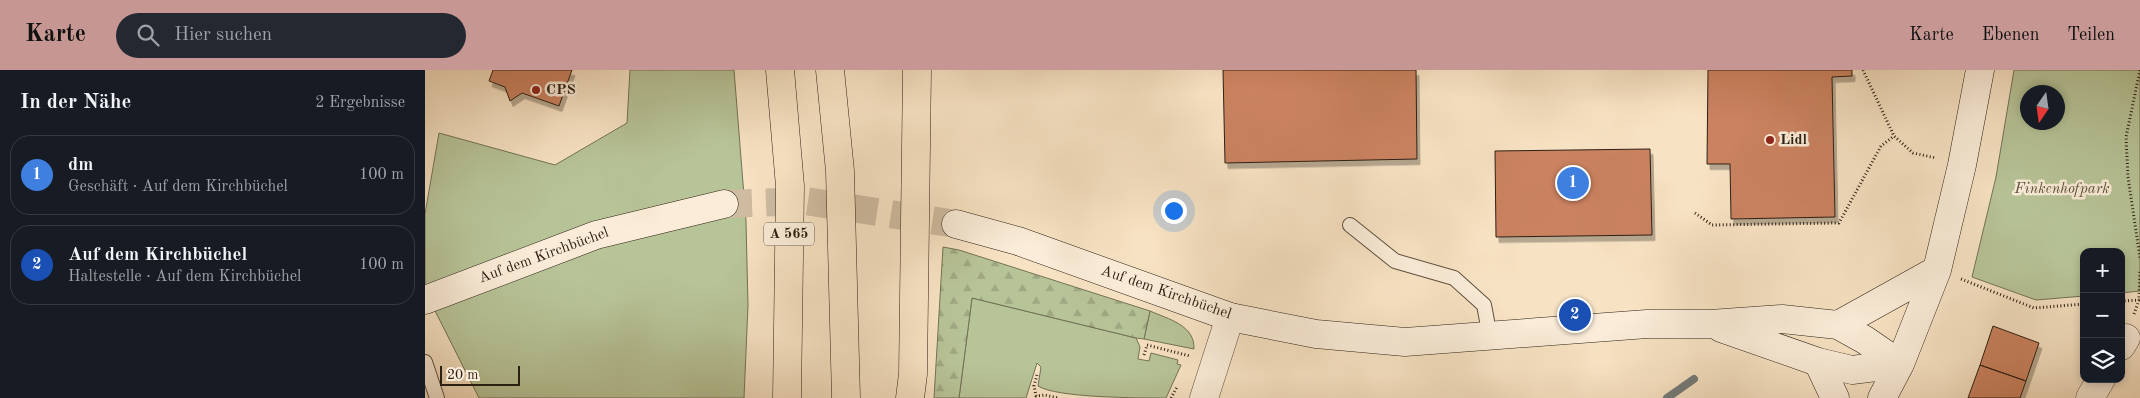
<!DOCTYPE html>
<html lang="de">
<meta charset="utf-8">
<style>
:root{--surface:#171b24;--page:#242831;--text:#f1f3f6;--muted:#9ea1a6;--line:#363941;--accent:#c59692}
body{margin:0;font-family:"Old Standard TT",serif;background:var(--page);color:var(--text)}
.controls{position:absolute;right:15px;bottom:15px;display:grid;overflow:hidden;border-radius:10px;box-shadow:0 2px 8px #0003}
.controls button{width:45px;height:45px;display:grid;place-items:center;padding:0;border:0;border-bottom:1px solid var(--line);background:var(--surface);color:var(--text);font:25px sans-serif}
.compass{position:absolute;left:1595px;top:15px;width:45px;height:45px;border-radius:50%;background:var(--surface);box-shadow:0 2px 8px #0003;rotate:193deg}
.scale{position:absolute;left:15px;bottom:12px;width:80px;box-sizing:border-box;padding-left:5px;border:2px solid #2c2013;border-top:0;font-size:14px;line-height:18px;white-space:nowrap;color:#2c2013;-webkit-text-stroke:4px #faecd8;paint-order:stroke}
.you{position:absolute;left:748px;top:140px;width:18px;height:18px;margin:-12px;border:4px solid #fff;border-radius:50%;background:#1a73e8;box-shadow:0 0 0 8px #1a73e833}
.badge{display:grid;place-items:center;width:32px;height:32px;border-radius:50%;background:var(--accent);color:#fff;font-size:16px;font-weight:700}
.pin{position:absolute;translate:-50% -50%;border:2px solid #fff;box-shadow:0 1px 5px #0006}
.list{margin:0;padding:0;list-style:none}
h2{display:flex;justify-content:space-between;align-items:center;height:65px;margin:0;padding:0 20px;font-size:21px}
h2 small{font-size:16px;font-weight:400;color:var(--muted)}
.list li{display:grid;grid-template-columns:32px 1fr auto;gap:15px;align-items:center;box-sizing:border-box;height:80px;margin:0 10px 10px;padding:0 10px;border:1px solid var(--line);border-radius:20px}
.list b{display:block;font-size:19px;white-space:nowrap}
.list p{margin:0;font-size:16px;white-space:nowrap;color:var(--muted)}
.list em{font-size:16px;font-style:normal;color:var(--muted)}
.icon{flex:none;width:28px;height:28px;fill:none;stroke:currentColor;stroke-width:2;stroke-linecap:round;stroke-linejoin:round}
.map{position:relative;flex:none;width:1715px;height:328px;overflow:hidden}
header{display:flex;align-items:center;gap:30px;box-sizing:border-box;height:70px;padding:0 25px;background:var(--accent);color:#111}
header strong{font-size:24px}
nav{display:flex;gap:28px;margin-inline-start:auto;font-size:18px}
.search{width:350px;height:45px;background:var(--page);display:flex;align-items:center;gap:12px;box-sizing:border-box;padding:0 18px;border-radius:28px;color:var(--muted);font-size:19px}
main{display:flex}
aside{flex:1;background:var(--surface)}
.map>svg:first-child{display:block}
.green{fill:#b7c498;stroke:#727256;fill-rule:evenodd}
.forest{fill:url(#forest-firs);stroke:#727256}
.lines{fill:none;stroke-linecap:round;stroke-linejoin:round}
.stream{stroke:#747c7a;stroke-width:8}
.building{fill:#ca8260;stroke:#2c2013;filter:url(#shadow)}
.secondary-tunnel{stroke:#cebba0;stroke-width:28;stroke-dasharray:28 14;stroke-linecap:butt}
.lane-casing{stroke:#5f503f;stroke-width:16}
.street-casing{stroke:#5f503f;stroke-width:29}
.secondary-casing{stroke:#2c2013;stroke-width:29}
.highway-casing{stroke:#2c2013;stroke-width:29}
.path{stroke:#2c2013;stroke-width:3;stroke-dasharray:1 2.5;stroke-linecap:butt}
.lane{stroke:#faecd8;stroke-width:14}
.street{stroke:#faecd8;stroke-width:28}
.secondary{stroke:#faecd8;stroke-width:28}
.highway{stroke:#f7e2c3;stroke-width:28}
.poi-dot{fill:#8f2418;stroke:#faecd8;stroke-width:2}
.labels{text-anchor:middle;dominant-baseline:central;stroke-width:5;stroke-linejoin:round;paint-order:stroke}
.shield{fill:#faecd8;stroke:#6a5d4e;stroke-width:1}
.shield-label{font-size:14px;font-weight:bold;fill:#2c2013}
.poi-label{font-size:15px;font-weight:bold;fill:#2c2013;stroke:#faecd8;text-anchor:start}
.park-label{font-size:15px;font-style:italic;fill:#56513b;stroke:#faecd8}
.street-label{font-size:15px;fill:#2c2013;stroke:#faecd8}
</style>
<header>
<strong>Karte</strong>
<div class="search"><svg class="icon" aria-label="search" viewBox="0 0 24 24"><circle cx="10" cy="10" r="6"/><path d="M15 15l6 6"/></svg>Hier suchen</div>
<nav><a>Karte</a><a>Ebenen</a><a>Teilen</a></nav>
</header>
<main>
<aside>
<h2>In der Nähe<small>2 Ergebnisse</small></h2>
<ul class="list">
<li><span class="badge" style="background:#3f7fe0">1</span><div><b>dm</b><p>Geschäft · Auf dem Kirchbüchel</p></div><em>100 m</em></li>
<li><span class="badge" style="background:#1a4fb4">2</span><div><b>Auf dem Kirchbüchel</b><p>Haltestelle · Auf dem Kirchbüchel</p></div><em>100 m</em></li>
</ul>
</aside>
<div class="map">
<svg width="1715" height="328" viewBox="0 0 1715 328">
<defs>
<pattern id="forest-firs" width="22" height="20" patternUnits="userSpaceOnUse" patternTransform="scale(1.25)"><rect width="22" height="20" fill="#b7c498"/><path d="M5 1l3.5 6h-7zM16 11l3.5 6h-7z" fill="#9ea882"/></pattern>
<filter id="shadow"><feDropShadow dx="3" dy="5.5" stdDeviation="0" flood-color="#0004"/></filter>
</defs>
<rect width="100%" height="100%" fill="#f7e2c3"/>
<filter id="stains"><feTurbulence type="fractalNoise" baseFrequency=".004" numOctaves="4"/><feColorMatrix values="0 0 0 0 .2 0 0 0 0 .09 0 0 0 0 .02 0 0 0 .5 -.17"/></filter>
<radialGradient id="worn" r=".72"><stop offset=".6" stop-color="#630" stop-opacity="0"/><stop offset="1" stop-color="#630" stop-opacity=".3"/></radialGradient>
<!-- green -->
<path class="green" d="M 205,0 L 309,0 L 321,151 L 323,235 L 319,328 L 54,328 L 0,221 L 0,144 L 14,63 L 130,95 L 202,53 Z
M 1589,0 L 1715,0 L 1715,221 L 1696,223 L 1696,182 L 1659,182 L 1659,226 L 1611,230 L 1547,207 L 1571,107 ZM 1632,22 L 1632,52 L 1602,52 L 1602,22 Z
M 547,228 L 711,268 L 715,277 L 713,289 L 724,291 L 726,283 L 753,290 L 752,294 L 756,295 L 741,328 C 714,328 632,328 613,316 L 616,297 L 612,293 L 601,328 L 534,328 Z
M 725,241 C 743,249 770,255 769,279 L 719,269 Z"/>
<!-- forest -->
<path class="forest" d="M 518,177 L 534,180 L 725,241 L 719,269 L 711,268 L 547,228 L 534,328 L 509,328 Z"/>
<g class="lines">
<!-- stream -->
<path class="stream" d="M 1242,328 L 1269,309"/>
</g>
<!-- building -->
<path class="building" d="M 68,0 L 147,0 L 134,36 L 97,23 L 85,31 L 80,17 L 64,11 Z
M 798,0 L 991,0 L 992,89 L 800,93 Z
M 1283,0 L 1427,0 L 1427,6 L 1407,7 L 1410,147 L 1306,149 L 1305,94 L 1282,94 Z
M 1225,79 L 1227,165 L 1071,167 L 1070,81 Z
M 1568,256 L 1614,273 L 1601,311 L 1555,295 Z
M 1555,295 L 1601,311 L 1595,328 L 1543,328 Z"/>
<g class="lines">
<!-- secondary-tunnel -->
<path class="secondary-tunnel" d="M 299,134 L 380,131 L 531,154"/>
<defs>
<path id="lane" d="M 925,155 L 970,191 L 1029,208 L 1059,235 L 1065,267
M 0,292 L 12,328"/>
<path id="street" d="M 1696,276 L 1701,268
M 779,328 L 805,247
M 1665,328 L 1676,309"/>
<path id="secondary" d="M 531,154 L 593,171 L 805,247 L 891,264 L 980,272 L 1222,254 L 1285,254 L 1357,249 L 1413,255 L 1440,270 L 1475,294
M 0,230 L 171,165 L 299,134
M 1413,255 L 1512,200
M 1296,258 L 1393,292 L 1427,300 L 1475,294
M 1393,292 L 1410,328
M 1457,328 L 1475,294 L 1512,200 L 1537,95 L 1555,0"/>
<path id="highway" d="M 355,0 L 365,116 L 362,328
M 405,0 L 415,101 L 421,328
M 485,328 L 488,304 L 492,0"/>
</defs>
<!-- lane casing -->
<use href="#lane" class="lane-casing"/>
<!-- street casing -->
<use href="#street" class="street-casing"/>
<!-- secondary casing -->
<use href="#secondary" class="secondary-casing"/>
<!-- highway casing -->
<use href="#highway" class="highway-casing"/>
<!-- path -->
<path class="path" d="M 1438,0 L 1469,66 L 1488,83 L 1511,88
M 1715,0 L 1701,67 L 1703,107 L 1715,188
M 1270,143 L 1287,155 L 1414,153 L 1456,76 L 1469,66
M 1536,209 L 1609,238 L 1659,234
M 1696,231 L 1715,230
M 1709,244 L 1714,230 L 1715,200
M 719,285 L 722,275 L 765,286
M 612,305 L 609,316 L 611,326 L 620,325 L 634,328
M 746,328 L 752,317"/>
<!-- lane -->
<use href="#lane" class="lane"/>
<!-- street -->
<use href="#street" class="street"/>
<!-- secondary -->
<use href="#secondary" class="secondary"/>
<!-- highway -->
<use href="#highway" class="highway"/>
</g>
<!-- markers -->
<g class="poi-dot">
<circle cx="111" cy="20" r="5"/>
<circle cx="1345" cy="70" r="5"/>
</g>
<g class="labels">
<!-- shield labels -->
<rect class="shield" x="339" y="152.5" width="50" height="23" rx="4"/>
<g class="shield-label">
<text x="364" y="164">A 565</text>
</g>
<!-- poi labels -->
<g class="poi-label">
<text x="121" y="20">CPS</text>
<text x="1355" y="70">Lidl</text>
</g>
<!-- park labels -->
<g class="park-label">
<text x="1637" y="119">Finkenhofpark</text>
</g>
<!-- street labels -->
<g class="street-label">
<text transform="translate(119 186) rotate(-20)">Auf dem Kirchbüchel</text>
<text transform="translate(741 223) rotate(19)">Auf dem Kirchbüchel</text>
</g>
</g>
<rect width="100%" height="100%" filter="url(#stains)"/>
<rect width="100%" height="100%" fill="url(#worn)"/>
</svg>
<div class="controls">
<button>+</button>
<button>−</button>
<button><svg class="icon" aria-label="layers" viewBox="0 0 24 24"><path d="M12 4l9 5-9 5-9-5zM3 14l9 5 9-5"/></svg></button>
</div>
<svg class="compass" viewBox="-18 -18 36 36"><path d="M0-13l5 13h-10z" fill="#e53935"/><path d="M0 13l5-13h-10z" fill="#9ea1a6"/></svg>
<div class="scale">20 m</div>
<div class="you"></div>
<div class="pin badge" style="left:1148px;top:113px;background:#3f7fe0">1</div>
<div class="pin badge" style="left:1150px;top:245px;background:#1a4fb4">2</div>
</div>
</main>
